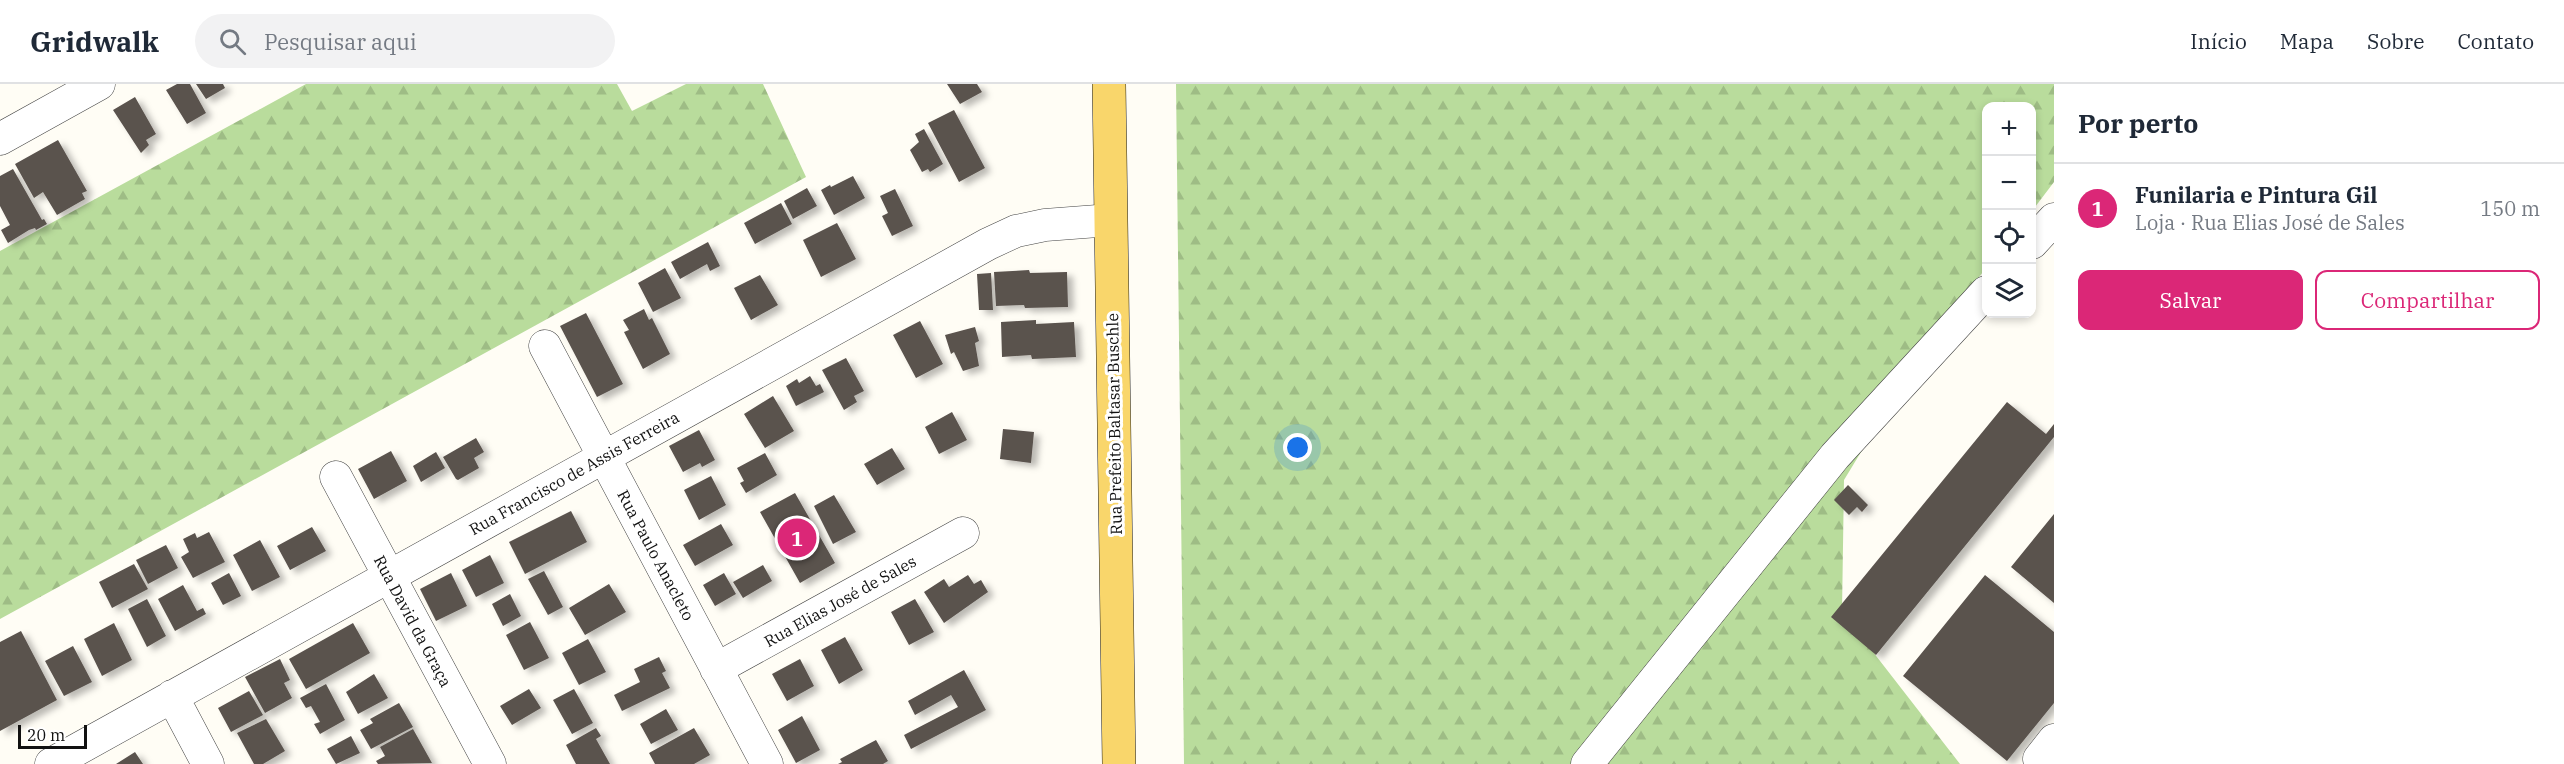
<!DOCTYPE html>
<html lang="pt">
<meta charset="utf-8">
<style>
:root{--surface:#fff;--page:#f2f2f3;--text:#1f2937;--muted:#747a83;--line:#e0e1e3;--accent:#db2777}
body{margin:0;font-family:"IBM Plex Serif",serif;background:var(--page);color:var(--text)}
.controls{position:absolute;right:18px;top:18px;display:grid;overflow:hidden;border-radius:12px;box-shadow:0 3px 9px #0003}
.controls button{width:54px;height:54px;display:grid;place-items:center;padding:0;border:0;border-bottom:2px solid var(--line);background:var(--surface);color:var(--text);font:30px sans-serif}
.scale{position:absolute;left:18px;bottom:15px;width:69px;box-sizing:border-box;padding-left:6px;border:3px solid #111;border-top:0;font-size:16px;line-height:21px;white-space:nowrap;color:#111;-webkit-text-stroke:4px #fff;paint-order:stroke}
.you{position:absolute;left:1298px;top:364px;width:21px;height:21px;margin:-15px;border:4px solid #fff;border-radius:50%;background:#1a73e8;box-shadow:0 0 0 9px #1a73e833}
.badge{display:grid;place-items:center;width:39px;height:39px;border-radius:50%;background:var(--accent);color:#fff;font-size:20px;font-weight:700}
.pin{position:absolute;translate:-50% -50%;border:3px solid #fff;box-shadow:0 2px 6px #0006}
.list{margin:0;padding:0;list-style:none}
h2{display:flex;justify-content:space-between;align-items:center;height:78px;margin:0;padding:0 24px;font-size:26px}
h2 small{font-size:20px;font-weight:400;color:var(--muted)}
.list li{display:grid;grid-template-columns:39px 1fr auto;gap:18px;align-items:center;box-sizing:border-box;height:90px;padding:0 24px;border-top:2px solid var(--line)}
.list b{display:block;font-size:22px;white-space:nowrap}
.list p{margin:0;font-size:20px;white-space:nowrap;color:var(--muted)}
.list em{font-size:20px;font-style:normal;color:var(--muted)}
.actions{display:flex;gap:12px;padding:18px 24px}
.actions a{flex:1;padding:14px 0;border:2px solid var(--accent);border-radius:12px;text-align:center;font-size:21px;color:var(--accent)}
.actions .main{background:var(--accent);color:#fff}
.icon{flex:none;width:33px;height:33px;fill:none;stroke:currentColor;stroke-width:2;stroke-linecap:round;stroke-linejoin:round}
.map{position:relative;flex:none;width:2054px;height:680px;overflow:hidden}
header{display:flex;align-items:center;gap:36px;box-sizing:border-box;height:84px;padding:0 30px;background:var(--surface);border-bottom:2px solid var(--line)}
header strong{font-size:28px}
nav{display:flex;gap:33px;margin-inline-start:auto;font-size:21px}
.search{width:420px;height:54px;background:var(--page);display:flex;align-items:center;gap:15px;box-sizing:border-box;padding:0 21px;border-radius:33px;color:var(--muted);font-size:22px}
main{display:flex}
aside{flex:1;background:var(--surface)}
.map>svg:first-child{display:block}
.forest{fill:url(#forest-firs)}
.building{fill:#5a524d;filter:url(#shadow)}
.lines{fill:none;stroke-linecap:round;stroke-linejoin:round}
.minor-casing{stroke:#444;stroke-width:33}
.major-casing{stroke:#222;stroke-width:34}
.minor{stroke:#fff;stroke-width:32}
.major{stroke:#f9d66b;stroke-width:33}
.labels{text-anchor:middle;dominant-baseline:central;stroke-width:6;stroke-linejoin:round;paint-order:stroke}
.street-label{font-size:16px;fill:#111;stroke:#fff}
</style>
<header>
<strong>Gridwalk</strong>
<div class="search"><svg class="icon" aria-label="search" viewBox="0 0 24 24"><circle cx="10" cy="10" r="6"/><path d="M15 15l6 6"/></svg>Pesquisar aqui</div>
<nav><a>Início</a><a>Mapa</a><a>Sobre</a><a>Contato</a></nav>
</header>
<main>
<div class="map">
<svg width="2054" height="680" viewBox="0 0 2054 680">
<defs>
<pattern id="forest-firs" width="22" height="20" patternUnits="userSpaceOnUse" patternTransform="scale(1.5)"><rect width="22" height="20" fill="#b9dc9c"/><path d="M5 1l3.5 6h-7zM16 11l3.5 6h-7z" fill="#9ebc85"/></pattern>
<filter id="shadow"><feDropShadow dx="6" dy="4" stdDeviation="3" flood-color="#0004"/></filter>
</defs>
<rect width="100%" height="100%" fill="#fffdf5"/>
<!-- forest -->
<path class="forest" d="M 306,0 L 617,0 L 632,27 L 686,0 L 763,0 L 806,93 L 0,535 L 0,167 Z
M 1176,0 L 2054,0 L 2054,98 L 2032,127 L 2032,22 L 1986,22 L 1986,184 L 1923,266 L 1844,396 L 1842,528 L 1960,680 L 1184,680 Z"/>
<!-- building -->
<path class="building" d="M 177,0 L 190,0 L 206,29 L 187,40 L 166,6 Z
M 196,0 L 223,0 L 225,4 L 206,15 Z
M 947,0 L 977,0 L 982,8 L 960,20 Z
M 135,13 L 156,50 L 146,56 L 149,61 L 141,69 L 113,26 Z
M 954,26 L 985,84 L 959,98 L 928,39 Z
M 924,45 L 943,80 L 930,88 L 928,85 L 922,88 L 910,66 L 919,58 L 915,50 Z
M 58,56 L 87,107 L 82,109 L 85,115 L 57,131 L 43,108 L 34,114 L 15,80 Z
M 13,85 L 42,136 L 44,135 L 47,140 L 36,146 L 35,144 L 29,146 L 8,159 L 1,146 L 10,141 L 0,122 L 0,92 Z
M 853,92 L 865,114 L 834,131 L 821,106 L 830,101 L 831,103 Z
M 807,104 L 817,122 L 793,135 L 784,117 Z
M 895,105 L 913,142 L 892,152 L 882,132 L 888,129 L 880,112 Z
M 781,119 L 792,140 L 755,160 L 744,139 Z
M 837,139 L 856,175 L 821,193 L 803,156 Z
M 708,158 L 720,182 L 710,187 L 707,180 L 680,195 L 671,178 Z
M 665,184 L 681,214 L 653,228 L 638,199 Z
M 1029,186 L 1030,189 L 1067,188 L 1068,223 L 1025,224 L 1024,221 L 996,222 L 994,188 Z
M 991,189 L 993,226 L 979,226 L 977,190 Z
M 760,191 L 778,221 L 751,236 L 734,204 Z
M 644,225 L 649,236 L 652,234 L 670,270 L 643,285 L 624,248 L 629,246 L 623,236 Z
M 586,229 L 623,300 L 597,313 L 560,242 Z
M 1036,236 L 1036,240 L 1074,238 L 1076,273 L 1032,275 L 1031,271 L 1002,273 L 1001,238 Z
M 920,237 L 943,280 L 916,294 L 893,251 Z
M 975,243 L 979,257 L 975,259 L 979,282 L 963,287 L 954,268 L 951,270 L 945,251 Z
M 846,274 L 864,307 L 854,312 L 857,318 L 844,326 L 822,286 Z
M 810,292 L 816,302 L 820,300 L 824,308 L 796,322 L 786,302 L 797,295 L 799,299 Z
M 773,312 L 794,347 L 765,364 L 744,330 Z
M 2007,318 L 2046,350 L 2054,340 L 2054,353 L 1876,571 L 1831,533 Z
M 952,328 L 967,356 L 939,370 L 925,343 Z
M 1003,345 L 1034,348 L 1031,379 L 1000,375 Z
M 699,346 L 715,376 L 702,383 L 700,379 L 683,388 L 669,362 Z
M 476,354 L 484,368 L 474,374 L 479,384 L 458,396 L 456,395 L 443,373 Z
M 892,364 L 905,385 L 877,401 L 864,380 Z
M 391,367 L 407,397 L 374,415 L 358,385 Z
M 436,368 L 445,384 L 421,398 L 413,382 Z
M 765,369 L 777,391 L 746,409 L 740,399 L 744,397 L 737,384 Z
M 711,392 L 726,421 L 699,436 L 684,406 Z
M 1848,401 L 1868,421 L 1862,428 L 1857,423 L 1849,431 L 1834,416 Z
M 795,409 L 835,479 L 800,499 L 760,428 Z
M 834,411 L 856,448 L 833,460 L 814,422 Z
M 571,427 L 587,458 L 525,490 L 509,458 Z
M 2054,430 L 2054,519 L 2011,483 Z
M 721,440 L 733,461 L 695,482 L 683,461 Z
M 312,443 L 326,467 L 290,486 L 277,462 Z
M 209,448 L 225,478 L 193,494 L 181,473 L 189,468 L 183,455 L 195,449 L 197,454 Z
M 260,456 L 280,493 L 252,507 L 233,471 Z
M 166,461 L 178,484 L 148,500 L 136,476 Z
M 490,471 L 504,499 L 476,513 L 462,486 Z
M 134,480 L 148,505 L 112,524 L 99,498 Z
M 763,481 L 772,497 L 743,514 L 733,498 Z
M 544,487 L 563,523 L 548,531 L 528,495 Z
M 229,489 L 241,512 L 223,521 L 211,499 Z
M 451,489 L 467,522 L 436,537 L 420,505 Z
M 724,489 L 736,510 L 715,522 L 703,501 Z
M 968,491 L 974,500 L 981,496 L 988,508 L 944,539 L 924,508 L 944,495 L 949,503 Z
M 1985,491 L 2054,548 L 2054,619 L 2007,677 L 1903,592 Z
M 609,500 L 626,528 L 585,551 L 569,524 Z
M 183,501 L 197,527 L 203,524 L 206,530 L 175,547 L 158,515 Z
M 510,510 L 521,532 L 503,542 L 492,520 Z
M 147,515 L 166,552 L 147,563 L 128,525 Z
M 915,515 L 934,548 L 909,561 L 891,528 Z
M 530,538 L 549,574 L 524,586 L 506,551 Z
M 114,539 L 132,576 L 102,592 L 84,555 Z
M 353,539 L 370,569 L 306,605 L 289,575 Z
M 21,547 L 57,616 L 0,647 L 0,558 Z
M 845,553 L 863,586 L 839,600 L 821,566 Z
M 588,555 L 606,588 L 579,601 L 562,569 Z
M 73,562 L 92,598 L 64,612 L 45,577 Z
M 659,573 L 666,587 L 662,589 L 670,604 L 622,627 L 614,611 L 640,598 L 634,585 Z
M 280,575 L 290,596 L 284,599 L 292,614 L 265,629 L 245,593 Z
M 800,575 L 814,602 L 787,617 L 772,590 Z
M 964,586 L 986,626 L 911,665 L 904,651 L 958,623 L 951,611 L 915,631 L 908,617 Z
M 374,590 L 388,614 L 358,630 L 346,608 Z
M 326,600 L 345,636 L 320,650 L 314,640 L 320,638 L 311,622 L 306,624 L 300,614 Z
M 529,605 L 541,624 L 512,641 L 500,622 Z
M 574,605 L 593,639 L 572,650 L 553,616 Z
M 249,607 L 263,631 L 231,648 L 218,624 Z
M 399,619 L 413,643 L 371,665 L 360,646 L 373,639 L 370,635 Z
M 666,625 L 678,646 L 651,660 L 640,640 Z
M 802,632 L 820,666 L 796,679 L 778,646 Z
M 266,635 L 285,667 L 263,680 L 254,680 L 237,649 Z
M 596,644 L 601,652 L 596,655 L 610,680 L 576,680 L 566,661 Z
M 694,644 L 710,671 L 694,680 L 655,680 L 649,669 Z
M 413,645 L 432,679 L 378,680 L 376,677 L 385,672 L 380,663 Z
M 351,652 L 360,669 L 336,680 L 327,665 Z
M 876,656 L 888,677 L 883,680 L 838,680 L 842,678 L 840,675 Z
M 135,668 L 143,680 L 116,680 Z"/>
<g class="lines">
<defs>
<path id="minor" d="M 0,55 L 99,0
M 2032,159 L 2054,135
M 545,262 L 767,680
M 336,393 L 490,680
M 716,585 L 963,449
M 172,612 L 208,680
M 2039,675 L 2054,656
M 51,680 L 988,160 L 1016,147 L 1045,141 L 1111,136
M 1587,680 L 1835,372 L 1986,208"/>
<path id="major" d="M 1109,0 L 1119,680"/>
</defs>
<!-- minor casing -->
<use href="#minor" class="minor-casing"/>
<!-- major casing -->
<use href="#major" class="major-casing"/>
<!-- minor -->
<use href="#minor" class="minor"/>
<!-- major -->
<use href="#major" class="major"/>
</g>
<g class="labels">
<!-- street labels -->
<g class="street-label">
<text transform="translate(1114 340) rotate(-91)">Rua Prefeito Baltasar Buschle</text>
<text transform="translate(574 389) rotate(-29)">Rua Francisco de Assis Ferreira</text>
<text transform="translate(656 471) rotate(62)">Rua Paulo Anacleto</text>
<text transform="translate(840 517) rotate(-29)">Rua Elias José de Sales</text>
<text transform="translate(413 537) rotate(62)">Rua David da Graça</text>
</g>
</g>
</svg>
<div class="controls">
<button>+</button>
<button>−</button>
<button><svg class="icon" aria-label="locate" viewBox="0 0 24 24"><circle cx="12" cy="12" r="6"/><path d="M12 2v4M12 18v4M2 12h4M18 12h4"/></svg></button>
<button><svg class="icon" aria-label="layers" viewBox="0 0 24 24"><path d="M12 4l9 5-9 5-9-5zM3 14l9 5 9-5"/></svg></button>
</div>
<div class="scale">20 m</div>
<div class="you"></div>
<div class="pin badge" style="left:797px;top:454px">1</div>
</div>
<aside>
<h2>Por perto<small></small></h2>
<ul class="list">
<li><span class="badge">1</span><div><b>Funilaria e Pintura Gil</b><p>Loja · Rua Elias José de Sales</p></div><em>150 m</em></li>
</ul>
<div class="actions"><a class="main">Salvar</a><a>Compartilhar</a></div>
</aside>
</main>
